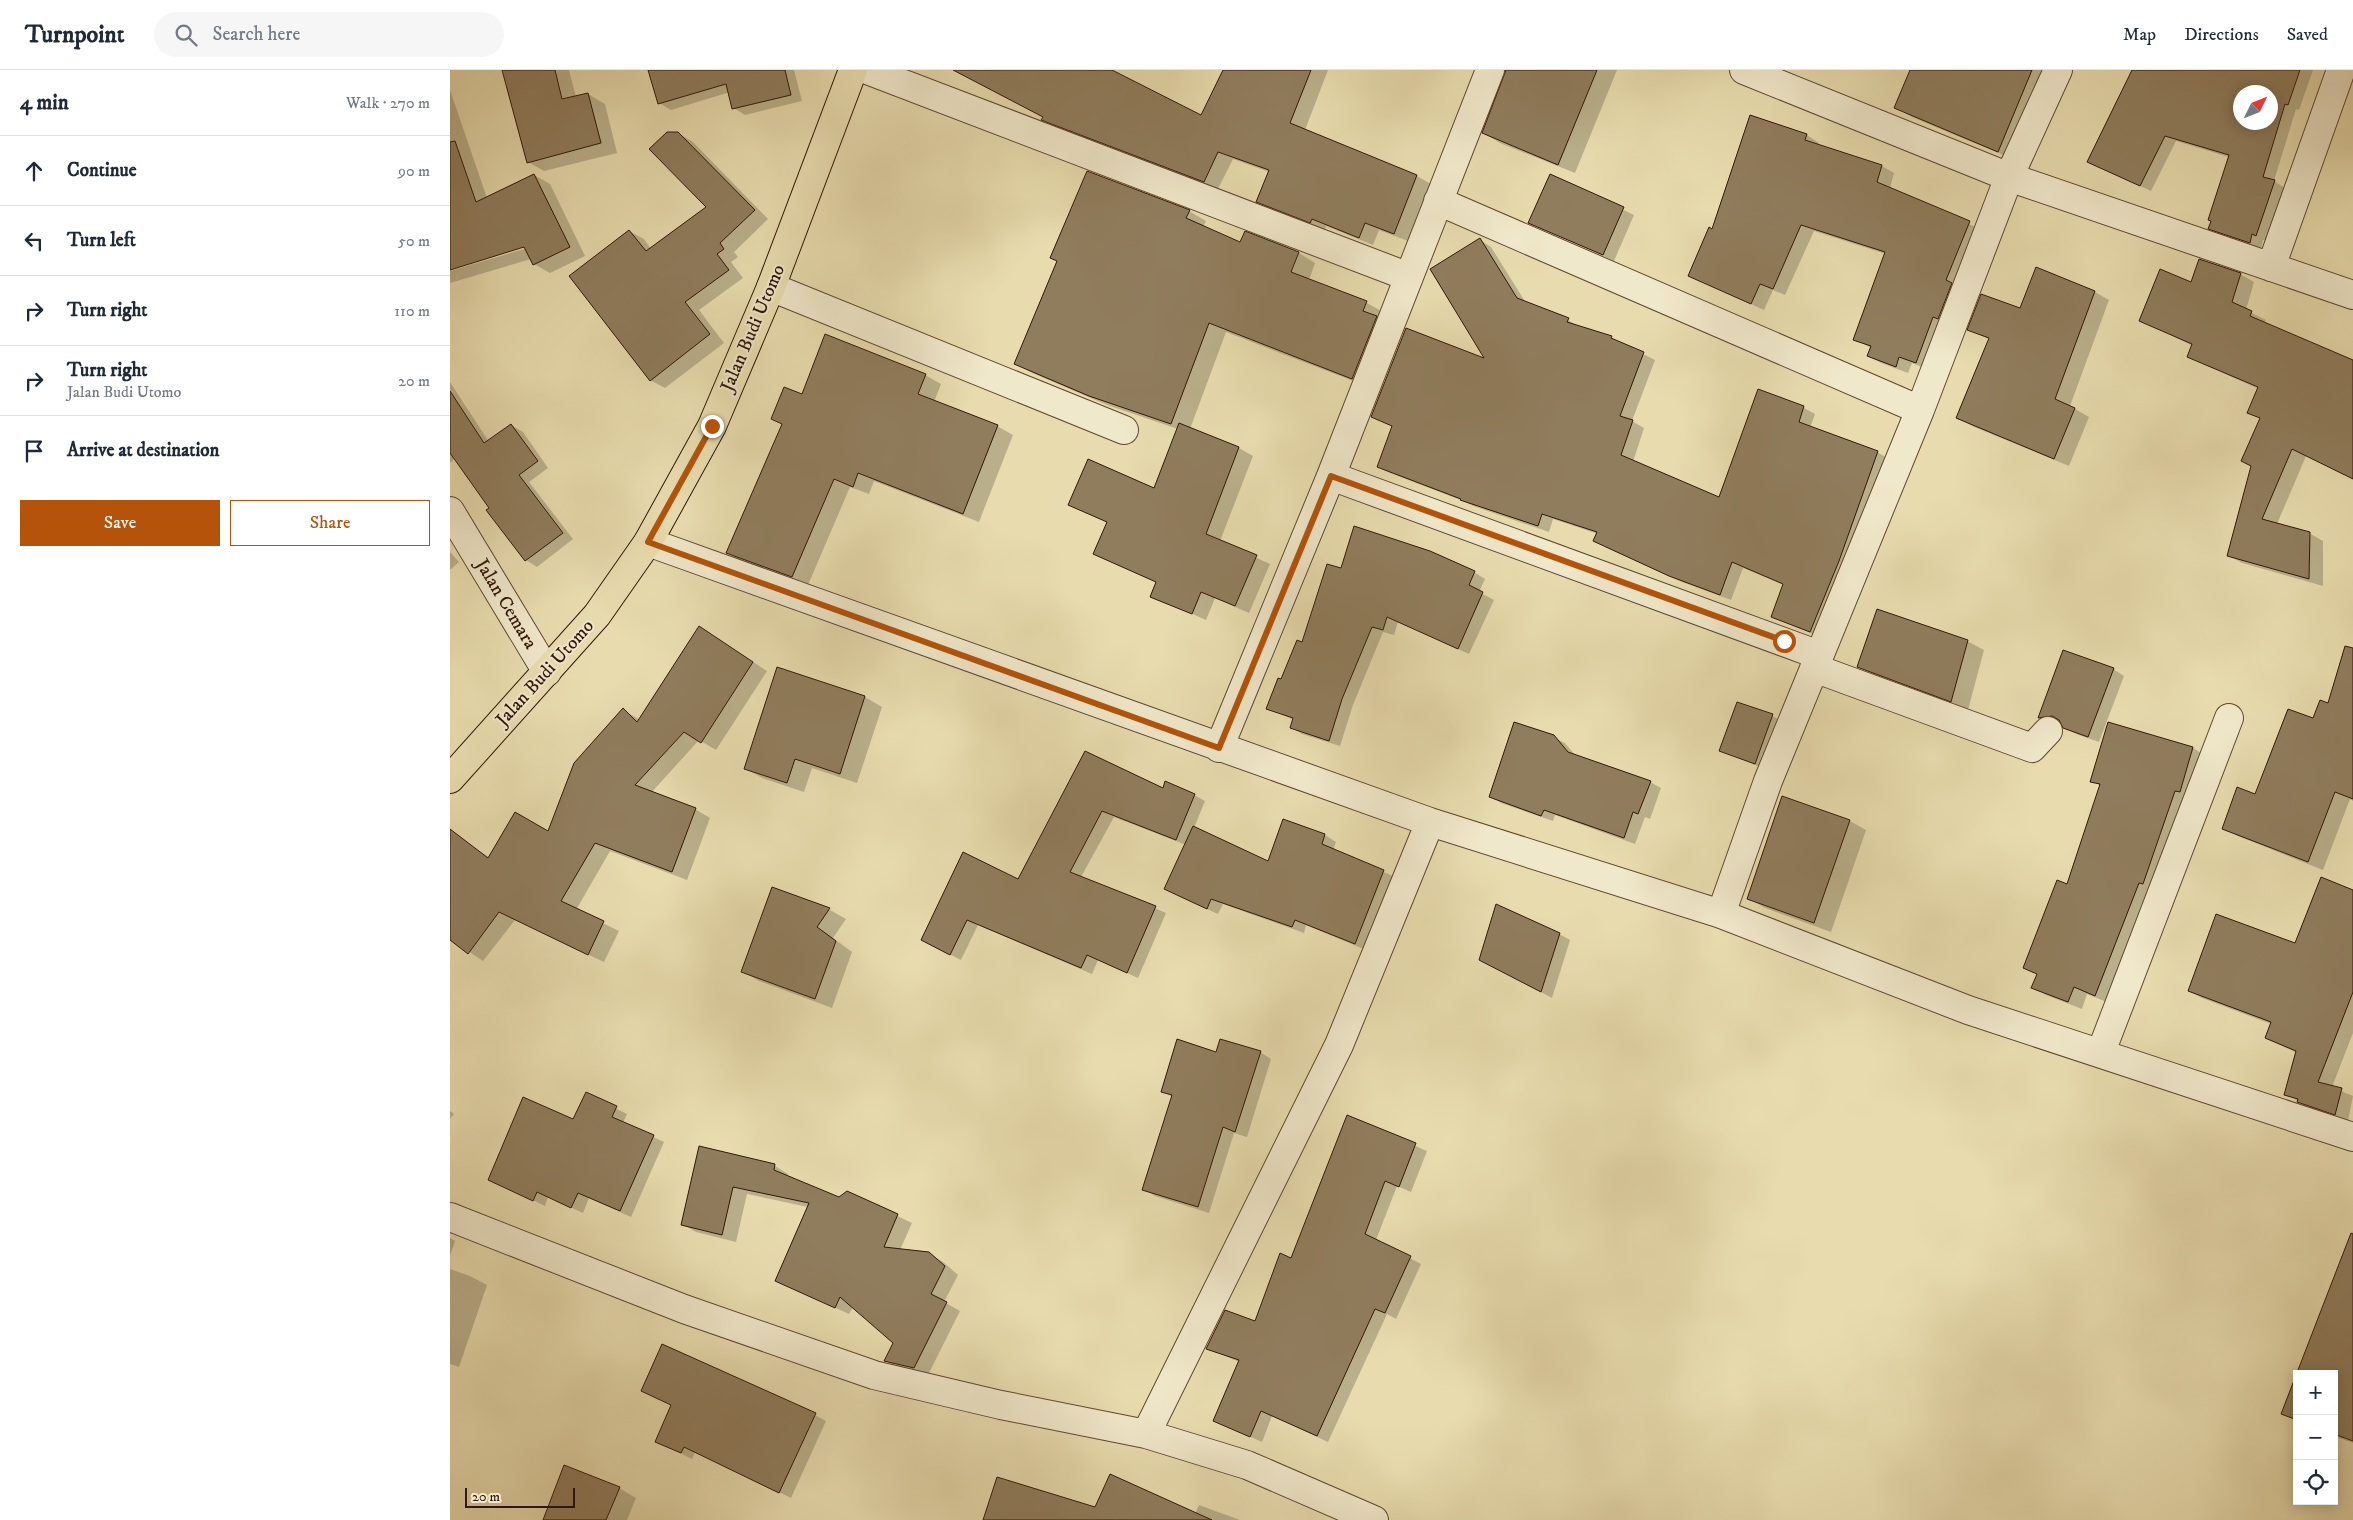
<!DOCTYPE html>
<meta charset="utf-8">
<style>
:root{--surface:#fff;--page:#f6f6f7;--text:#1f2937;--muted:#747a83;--line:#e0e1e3;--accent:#b45309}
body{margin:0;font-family:"IM FELL DW Pica",serif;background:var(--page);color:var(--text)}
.controls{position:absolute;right:15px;bottom:15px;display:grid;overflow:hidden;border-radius:0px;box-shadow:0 2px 12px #0003}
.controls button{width:45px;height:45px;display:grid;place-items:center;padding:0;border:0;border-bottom:1px solid var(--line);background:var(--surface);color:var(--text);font:25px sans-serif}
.compass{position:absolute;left:1783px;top:15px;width:45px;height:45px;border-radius:50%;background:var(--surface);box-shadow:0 2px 12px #0003;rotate:47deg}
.scale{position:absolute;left:15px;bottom:12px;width:110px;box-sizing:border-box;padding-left:5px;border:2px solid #311706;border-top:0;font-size:14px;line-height:18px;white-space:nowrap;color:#311706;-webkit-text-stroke:4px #f0e8ca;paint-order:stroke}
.stop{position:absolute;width:15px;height:15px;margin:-11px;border:4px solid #b45309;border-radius:50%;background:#fff}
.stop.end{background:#b45309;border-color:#fff;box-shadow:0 1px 5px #0008}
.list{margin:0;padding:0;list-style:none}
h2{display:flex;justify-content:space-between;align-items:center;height:65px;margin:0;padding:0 20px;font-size:21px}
h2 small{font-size:16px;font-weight:400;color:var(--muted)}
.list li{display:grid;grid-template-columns:32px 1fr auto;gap:15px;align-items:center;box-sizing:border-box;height:70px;padding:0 20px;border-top:1px solid var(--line)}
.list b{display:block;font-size:19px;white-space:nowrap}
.list p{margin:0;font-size:16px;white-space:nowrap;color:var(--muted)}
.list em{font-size:16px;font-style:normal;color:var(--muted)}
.actions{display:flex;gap:10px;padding:15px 20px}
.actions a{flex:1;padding:11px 0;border:1px solid var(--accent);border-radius:0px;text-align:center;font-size:18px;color:var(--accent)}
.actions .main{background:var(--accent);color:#fff}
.icon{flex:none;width:28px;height:28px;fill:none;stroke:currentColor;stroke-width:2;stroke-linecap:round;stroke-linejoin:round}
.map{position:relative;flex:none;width:1903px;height:1450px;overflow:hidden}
header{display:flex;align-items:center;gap:30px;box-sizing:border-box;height:70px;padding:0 25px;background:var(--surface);border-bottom:1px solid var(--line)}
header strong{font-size:24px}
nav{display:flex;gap:28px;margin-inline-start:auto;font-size:18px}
.search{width:350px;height:45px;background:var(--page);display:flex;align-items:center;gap:12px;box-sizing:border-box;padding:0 18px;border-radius:28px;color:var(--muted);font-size:19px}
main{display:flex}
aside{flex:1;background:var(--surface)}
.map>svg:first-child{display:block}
.shadow{fill:#0003;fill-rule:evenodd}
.building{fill:#907d5d;stroke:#311706;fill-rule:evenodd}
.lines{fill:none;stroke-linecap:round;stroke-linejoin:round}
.minor-casing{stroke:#5f4830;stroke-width:30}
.primary-casing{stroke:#311706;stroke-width:30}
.minor{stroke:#f0e8ca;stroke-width:28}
.primary{stroke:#e8dcae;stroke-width:28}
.route{stroke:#b45309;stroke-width:6}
.labels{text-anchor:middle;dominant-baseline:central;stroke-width:4;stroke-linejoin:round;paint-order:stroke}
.street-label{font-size:19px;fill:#311706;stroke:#f0e8ca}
</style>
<header>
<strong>Turnpoint</strong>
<div class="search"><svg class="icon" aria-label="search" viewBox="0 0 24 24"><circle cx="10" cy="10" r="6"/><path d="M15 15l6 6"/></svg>Search here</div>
<nav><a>Map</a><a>Directions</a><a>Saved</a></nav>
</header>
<main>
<aside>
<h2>4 min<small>Walk · 270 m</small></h2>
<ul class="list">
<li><svg class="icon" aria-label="ahead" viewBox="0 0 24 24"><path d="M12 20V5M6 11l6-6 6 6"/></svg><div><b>Continue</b></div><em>90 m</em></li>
<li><svg class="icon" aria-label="left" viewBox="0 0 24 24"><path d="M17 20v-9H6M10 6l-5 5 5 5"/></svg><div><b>Turn left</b></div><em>50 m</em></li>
<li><svg class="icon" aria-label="right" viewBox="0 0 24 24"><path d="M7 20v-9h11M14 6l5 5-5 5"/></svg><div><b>Turn right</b></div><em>110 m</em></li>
<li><svg class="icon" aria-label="right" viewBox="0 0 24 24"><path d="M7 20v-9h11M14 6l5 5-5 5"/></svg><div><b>Turn right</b><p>Jalan Budi Utomo</p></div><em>20 m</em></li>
<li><svg class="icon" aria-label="arrive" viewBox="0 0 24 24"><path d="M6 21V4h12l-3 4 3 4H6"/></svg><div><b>Arrive at destination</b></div></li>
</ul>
<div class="actions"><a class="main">Save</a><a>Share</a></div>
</aside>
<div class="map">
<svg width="1903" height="1450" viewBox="0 0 1903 1450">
<rect width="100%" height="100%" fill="#e8dcae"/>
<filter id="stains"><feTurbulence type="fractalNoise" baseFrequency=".004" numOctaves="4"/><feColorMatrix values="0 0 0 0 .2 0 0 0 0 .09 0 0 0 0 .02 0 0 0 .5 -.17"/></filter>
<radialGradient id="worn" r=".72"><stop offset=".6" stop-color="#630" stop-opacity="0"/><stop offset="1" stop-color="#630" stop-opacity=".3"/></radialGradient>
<!-- shadow -->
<path class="shadow" d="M 53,0 L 119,0 L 126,27 L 138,24 L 155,34 L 167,83 L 94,101 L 78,92 Z
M 200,0 L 344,0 L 352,31 L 295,45 L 284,38 L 280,22 L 221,40 L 209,33 Z
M 503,0 L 657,0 L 751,47 L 798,0 L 878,0 L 855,60 L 967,106 L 981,114 L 958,171 L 929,160 L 923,175 L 876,156 L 875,160 L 822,139 L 808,131 L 819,102 L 783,89 L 768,119 L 607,57 L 593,49 L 594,47 Z
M 1058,0 L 1167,0 L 1125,103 L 1050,73 L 1033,63 Z
M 1461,0 L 1603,0 L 1565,90 L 1462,47 L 1445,37 Z
M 1684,0 L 1863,0 L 1849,40 L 1846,39 L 1824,111 L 1835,118 L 1817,171 L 1813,170 L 1811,178 L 1771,165 L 1760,158 L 1779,87 L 1726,71 L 1701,121 L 1639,92 ZM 1790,22 L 1820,22 L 1820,52 L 1790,52 Z
M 0,20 L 37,128 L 84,105 L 100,114 L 135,186 L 100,203 L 84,194 L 81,189 L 0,213 L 0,201 L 81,177 L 80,174 L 0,198 Z
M 1300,47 L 1357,65 L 1369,73 L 1368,76 L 1432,96 L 1444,103 L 1440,118 L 1532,160 L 1479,300 L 1462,293 L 1458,303 L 1431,293 L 1418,286 L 1421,278 L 1404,269 L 1436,184 L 1364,161 L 1335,225 L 1323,220 L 1314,240 L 1240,206 L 1263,160 Z
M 228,63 L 243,72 L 318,149 L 284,182 L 288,187 L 281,192 L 293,208 L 249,240 L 274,273 L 215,318 L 200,310 L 179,161 L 194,169 L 201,179 L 258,137 Z
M 1101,105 L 1184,145 L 1164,191 L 1080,152 Z
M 739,141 L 756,151 L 753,157 L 791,173 L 795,163 L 849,183 L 865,193 L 859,210 L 917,233 L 933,242 L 919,317 L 776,262 L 740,359 L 789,378 L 803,386 L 770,471 L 820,494 L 799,543 L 765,528 L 756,550 L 702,526 L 707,513 L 645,483 L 658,453 L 619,435 L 705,420 L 728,359 L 657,335 L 582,303 L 566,293 Z
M 1030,170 L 1041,177 L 1076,233 L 1118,250 L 1129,257 L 1161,268 L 1205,290 L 1182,351 L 1194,358 L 1183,392 L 1270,429 L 1309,320 L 1354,338 L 1365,344 L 1360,358 L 1427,382 L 1439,389 L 1372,568 L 1322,546 L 1334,515 L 1293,498 L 1281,530 L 1232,512 L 1156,477 L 1145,471 L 1148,464 L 1103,449 L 1099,462 L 1023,436 L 1013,431 L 940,403 L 928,397 L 943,357 L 923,347 L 1037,291 Z
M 1790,204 L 1804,212 L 1796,240 L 1816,250 L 1814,253 L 1903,292 L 1903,409 L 1856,386 L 1827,454 L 1859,463 L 1873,471 L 1873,516 L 1792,493 L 1778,485 L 1802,396 L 1811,349 L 1799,342 L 1809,319 L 1753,294 L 1739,286 L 1743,276 L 1690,250 L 1742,214 Z
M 1645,222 L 1659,230 L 1620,336 L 1639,347 L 1619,396 L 1522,356 L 1508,348 L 1540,270 L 1519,259 L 1571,240 Z
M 475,305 L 491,314 L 484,332 L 547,356 L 563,365 L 529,452 L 424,411 L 419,424 L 400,417 L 358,515 L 293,492 L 278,483 L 333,355 L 322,348 L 352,326 Z
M 0,312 L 39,372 L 61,355 L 73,362 L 98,398 L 79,412 L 123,469 L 87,497 L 76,490 L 5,388 L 0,393 Z
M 0,482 L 9,492 L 0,500 Z
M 891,499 L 1024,502 L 1035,509 L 1029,522 L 1044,530 L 1019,584 L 948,552 L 944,565 L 933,562 L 903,635 L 890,676 L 852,664 L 841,657 L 844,650 L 818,638 Z
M 264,567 L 317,601 L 266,680 L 249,670 L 201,723 L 245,739 L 260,748 L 237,810 L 160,781 L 126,840 L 169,861 L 154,892 L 65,850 L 33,891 L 0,869 L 0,776 L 7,766 L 40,788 L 98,762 L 173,640 L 190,650 Z
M 1517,571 L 1534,580 L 1518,640 L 1426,606 L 1409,597 Z
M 1614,581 L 1663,599 L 1674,606 L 1649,672 L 1626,664 L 1614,657 L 1612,652 L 1600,654 L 1590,648 Z
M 1903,586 L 1903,731 L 1900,729 L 1873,800 L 1788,766 L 1773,758 L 1806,726 L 1864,650 L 1879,635 Z
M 328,598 L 415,627 L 432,637 L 407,713 L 362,698 L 354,722 L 312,708 L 295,698 Z
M 1288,633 L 1322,646 L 1334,652 L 1317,700 L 1270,680 Z
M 1659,653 L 1743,678 L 1756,686 L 1659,933 L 1637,924 L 1632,939 L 1596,925 L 1583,917 L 1588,905 L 1574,898 L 1618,816 L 1651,716 L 1642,711 Z
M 1103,667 L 1115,673 L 1126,686 L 1200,712 L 1211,718 L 1200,749 L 1195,747 L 1185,774 L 1105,745 L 1103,751 L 1051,733 L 1040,726 Z
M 635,682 L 713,719 L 744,725 L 755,731 L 744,758 L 819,793 L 834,751 L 875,765 L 886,772 L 883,780 L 945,807 L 916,880 L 856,855 L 854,863 L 773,834 L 768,844 L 726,825 L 736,775 L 664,747 L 631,807 L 716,843 L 688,908 L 648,890 L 642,904 L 528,855 L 511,890 L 483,876 L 568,811 Z
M 1400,751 L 1416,760 L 1381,862 L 1315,838 L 1298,828 Z
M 323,818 L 380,840 L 396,849 L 383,868 L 402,882 L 382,938 L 309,911 L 292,901 Z
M 1903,821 L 1903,963 L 1882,1017 L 1903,1026 L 1898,1051 L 1861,1039 L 1836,1024 L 1847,983 L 1816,968 L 1821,954 L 1752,928 L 1739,921 L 1845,875 Z
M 1109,864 L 1120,870 L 1102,928 L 1042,896 Z
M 810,982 L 821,989 L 797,1067 L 784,1063 L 759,1143 L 705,1126 L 694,1119 L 723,1027 L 713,1022 L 767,983 Z
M 136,1024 L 177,1044 L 173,1053 L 214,1072 L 181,1147 L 139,1128 L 133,1143 L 98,1127 L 95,1136 L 39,1110 L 124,1051 Z
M 0,1041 L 4,1044 L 0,1049 Z
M 898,1047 L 977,1081 L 961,1122 L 947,1116 L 926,1170 L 971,1194 L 946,1249 L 937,1244 L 878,1372 L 822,1346 L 812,1372 L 764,1350 L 789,1292 L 757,1278 L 806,1253 L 841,1189 Z
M 250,1077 L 325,1096 L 338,1104 L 337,1107 L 389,1129 L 397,1122 L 462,1153 L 450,1180 L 479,1184 L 493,1192 L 508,1205 L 494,1232 L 510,1241 L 478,1305 L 449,1299 L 436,1291 L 444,1273 L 403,1237 L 399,1244 L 327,1211 L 358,1137 L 297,1124 L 286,1172 L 246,1162 L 232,1154 Z
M 1903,1161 L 1903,1373 L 1884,1366 L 1884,1304 L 1848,1304 Z
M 0,1168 L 5,1171 L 0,1186 Z
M 0,1199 L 20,1206 L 37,1215 L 9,1297 L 0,1294 Z
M 365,1345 L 376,1351 L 341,1428 L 245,1382 L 242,1389 L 206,1371 Z
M 169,1418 L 186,1428 L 177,1450 L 94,1450 Z
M 749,1435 L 790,1450 L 535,1450 L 646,1439 L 745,1444 Z"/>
<!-- building -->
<path class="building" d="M 52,0 L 105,0 L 112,29 L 138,23 L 151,73 L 77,93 Z
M 198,0 L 335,0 L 341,25 L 282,39 L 276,14 L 208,34 Z
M 503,0 L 662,0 L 751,45 L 773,0 L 861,0 L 840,53 L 967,105 L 944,164 L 915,153 L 909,168 L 862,149 L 860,153 L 806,132 L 819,100 L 768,82 L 754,112 L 591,50 L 593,47 Z
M 1056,0 L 1147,0 L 1108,95 L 1032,63 Z
M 1460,0 L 1582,0 L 1548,82 L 1444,38 Z
M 1682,0 L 1850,0 L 1838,35 L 1835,34 L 1813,107 L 1825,110 L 1806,166 L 1802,164 L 1800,173 L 1758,159 L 1761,151 L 1758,150 L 1779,85 L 1715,66 L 1690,116 L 1637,92 ZM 1790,22 L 1820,22 L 1820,52 L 1790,52 Z
M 1300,45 L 1357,64 L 1355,70 L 1432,95 L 1427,112 L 1520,151 L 1496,210 L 1502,213 L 1488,249 L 1483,247 L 1466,293 L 1449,287 L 1446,297 L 1417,286 L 1421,276 L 1403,270 L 1435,182 L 1351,155 L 1323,219 L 1310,214 L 1301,234 L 1238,206 L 1259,157 L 1262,159 Z
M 217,62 L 228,62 L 305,140 L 270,173 L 274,179 L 267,184 L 279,200 L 235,232 L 260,264 L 200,311 L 119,206 L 179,160 L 196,181 L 256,137 L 199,79 Z
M 5,71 L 26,132 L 84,104 L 120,177 L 83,195 L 74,177 L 0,200 L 0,72 Z
M 637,101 L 740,140 L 736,148 L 790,172 L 795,161 L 849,182 L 841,202 L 917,231 L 913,241 L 927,246 L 902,309 L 759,253 L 721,354 L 639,326 L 564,294 L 607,191 L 600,188 Z
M 1100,104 L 1174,137 L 1153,185 L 1078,153 Z
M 1030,168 L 1067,228 L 1119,248 L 1117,252 L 1162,266 L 1161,268 L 1194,282 L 1170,346 L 1183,350 L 1171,385 L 1269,427 L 1308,319 L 1354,336 L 1349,352 L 1428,381 L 1389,491 L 1360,562 L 1321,547 L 1333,514 L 1282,492 L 1270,525 L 1219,506 L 1143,471 L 1147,462 L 1092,444 L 1088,456 L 1010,430 L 1011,429 L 927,397 L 942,356 L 921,347 L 956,258 L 1034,288 L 980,199 Z
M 1749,189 L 1791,203 L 1782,232 L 1802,241 L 1800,246 L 1903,290 L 1903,409 L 1842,379 L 1812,449 L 1860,462 L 1859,509 L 1777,486 L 1801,396 L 1791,391 L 1810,348 L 1797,343 L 1808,317 L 1737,287 L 1742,274 L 1689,251 L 1710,199 L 1741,212 Z
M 1586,197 L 1645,221 L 1605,329 L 1625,338 L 1604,389 L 1506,348 L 1539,268 L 1517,260 L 1531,224 L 1570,238 Z
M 375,264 L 476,304 L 468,324 L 548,355 L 513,444 L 408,403 L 403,417 L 384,409 L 342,507 L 276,483 L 332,354 L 321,349 L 334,317 L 352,324 Z
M 0,321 L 34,373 L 61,354 L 88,391 L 69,405 L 113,463 L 75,491 L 36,440 L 39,438 L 0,383 Z
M 729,353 L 789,377 L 756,464 L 807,485 L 785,536 L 751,522 L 742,544 L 700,527 L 706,512 L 643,484 L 657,452 L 618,435 L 638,389 L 704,418 Z
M 904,456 L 980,481 L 1025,501 L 1019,515 L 1033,522 L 1008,579 L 937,547 L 933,560 L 922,557 L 892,629 L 879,671 L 840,658 L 843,648 L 816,639 L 828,608 L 831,609 L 847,570 L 852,572 L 877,494 L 891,498 Z
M 1427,539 L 1518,570 L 1501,632 L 1407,597 Z
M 249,556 L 303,592 L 251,673 L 234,662 L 185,715 L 246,738 L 222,802 L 145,773 L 111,831 L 154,851 L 138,885 L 49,842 L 18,884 L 0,870 L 0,759 L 38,788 L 65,742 L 98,761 L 124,693 L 173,638 L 187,652 Z
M 1895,576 L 1903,578 L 1903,729 L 1885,722 L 1858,792 L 1772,759 L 1787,717 L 1805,724 L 1838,639 L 1863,648 L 1870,630 L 1878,633 Z
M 1613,580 L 1664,598 L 1638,667 L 1613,658 L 1609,650 L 1602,646 L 1588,648 Z
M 327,597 L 415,626 L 390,704 L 345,689 L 337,713 L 294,699 Z
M 1287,632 L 1323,644 L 1305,694 L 1269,681 Z
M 1064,652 L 1104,665 L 1118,682 L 1201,711 L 1188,744 L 1183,742 L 1174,768 L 1094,740 L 1091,746 L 1039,727 Z
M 1658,652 L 1743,677 L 1730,722 L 1725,721 L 1693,814 L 1689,813 L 1645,926 L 1624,917 L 1618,932 L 1581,918 L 1587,904 L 1573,898 L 1607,810 L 1617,814 L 1650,714 L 1640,712 Z
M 635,681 L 713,718 L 715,711 L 745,724 L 726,770 L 652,741 L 620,802 L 706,836 L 677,903 L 637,885 L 631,898 L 517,850 L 500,885 L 471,870 L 513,782 L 568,809 Z
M 1332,726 L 1400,750 L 1364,853 L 1297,829 Z
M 833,749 L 875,764 L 872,774 L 934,800 L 905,874 L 845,850 L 842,857 L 761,829 L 757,839 L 714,819 L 743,756 L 818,791 Z
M 1871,807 L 1903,820 L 1903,922 L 1868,1012 L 1892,1018 L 1885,1045 L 1847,1032 L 1848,1029 L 1834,1025 L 1846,981 L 1815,968 L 1821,952 L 1738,921 L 1766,844 L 1845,873 Z
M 322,817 L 380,838 L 367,857 L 386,871 L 365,929 L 291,902 Z
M 1046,834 L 1110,863 L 1091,922 L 1029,890 Z
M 727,969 L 766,982 L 770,969 L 811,981 L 785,1062 L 773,1057 L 748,1137 L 692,1120 L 722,1025 L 711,1022 Z
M 136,1022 L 167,1036 L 162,1047 L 204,1065 L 170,1141 L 128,1123 L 121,1138 L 87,1122 L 83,1131 L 38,1110 L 73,1027 L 123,1049 Z
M 897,1045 L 966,1073 L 949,1117 L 935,1111 L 915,1164 L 961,1186 L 935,1243 L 925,1239 L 867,1366 L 811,1341 L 800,1367 L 763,1351 L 789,1290 L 756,1279 L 775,1240 L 805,1251 L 830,1183 L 841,1188 Z
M 249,1076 L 325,1094 L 324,1100 L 389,1127 L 397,1121 L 448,1144 L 434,1177 L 479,1182 L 495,1196 L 481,1224 L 497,1232 L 464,1298 L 434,1291 L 443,1273 L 390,1227 L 385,1238 L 325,1211 L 359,1133 L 283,1117 L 272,1165 L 231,1155 Z
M 1901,1163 L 1903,1164 L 1903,1371 L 1884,1364 L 1884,1304 L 1847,1304 L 1847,1350 L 1831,1344 Z
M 212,1274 L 366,1343 L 329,1423 L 234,1377 L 231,1383 L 205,1372 L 221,1335 L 191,1321 Z
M 114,1395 L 170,1417 L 156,1450 L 93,1450 Z
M 660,1404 L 762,1450 L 533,1450 L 547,1407 L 645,1437 Z"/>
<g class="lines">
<defs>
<path id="minor" d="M 417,0 L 959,207
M 1294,0 L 1559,107 L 1903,225
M 988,131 L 1470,340
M 1821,197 L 1891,0
M 321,217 L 674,360
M 881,406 L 1369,585
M 0,441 L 97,602
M 198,472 L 980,752 L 1271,844 L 1518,940 L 1903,1067
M 1364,598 L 1582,678 L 1598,661
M 769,678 L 881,406 L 1040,0
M 1271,844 L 1318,711 L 1470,340 L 1559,107 L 1608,0
M 1651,982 L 1779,648
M 0,1147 L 234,1239 L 424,1305 L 551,1335 L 696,1364 L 797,1395 L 924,1450
M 696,1364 L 889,975 L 980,752"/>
<path id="primary" d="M 0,709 L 147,545 L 198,472 L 262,356 L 321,217 L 403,0"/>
</defs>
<!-- minor casing -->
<use href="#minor" class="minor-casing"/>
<!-- primary casing -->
<use href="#primary" class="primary-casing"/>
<!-- minor -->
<use href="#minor" class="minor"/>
<!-- primary -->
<use href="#primary" class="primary"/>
</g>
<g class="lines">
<!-- route -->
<path class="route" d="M 262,356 L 198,472 L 769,678 L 881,406 L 1334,571"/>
</g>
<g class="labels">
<!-- street labels -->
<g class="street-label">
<text transform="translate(303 258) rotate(-67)">Jalan Budi Utomo</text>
<text transform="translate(56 534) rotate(59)">Jalan Cemara</text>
<text transform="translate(95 603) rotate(-48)">Jalan Budi Utomo</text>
</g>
</g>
<rect width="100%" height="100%" filter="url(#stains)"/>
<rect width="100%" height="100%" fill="url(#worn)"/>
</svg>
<div class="controls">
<button>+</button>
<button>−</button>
<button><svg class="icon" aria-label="locate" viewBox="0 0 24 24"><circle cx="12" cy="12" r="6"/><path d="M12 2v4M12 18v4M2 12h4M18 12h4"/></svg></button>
</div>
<svg class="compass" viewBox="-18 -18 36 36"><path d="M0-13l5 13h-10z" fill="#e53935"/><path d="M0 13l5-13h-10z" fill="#747a83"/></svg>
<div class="scale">20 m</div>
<div class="stop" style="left:1334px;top:571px"></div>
<div class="stop end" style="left:262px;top:356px"></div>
</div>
</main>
